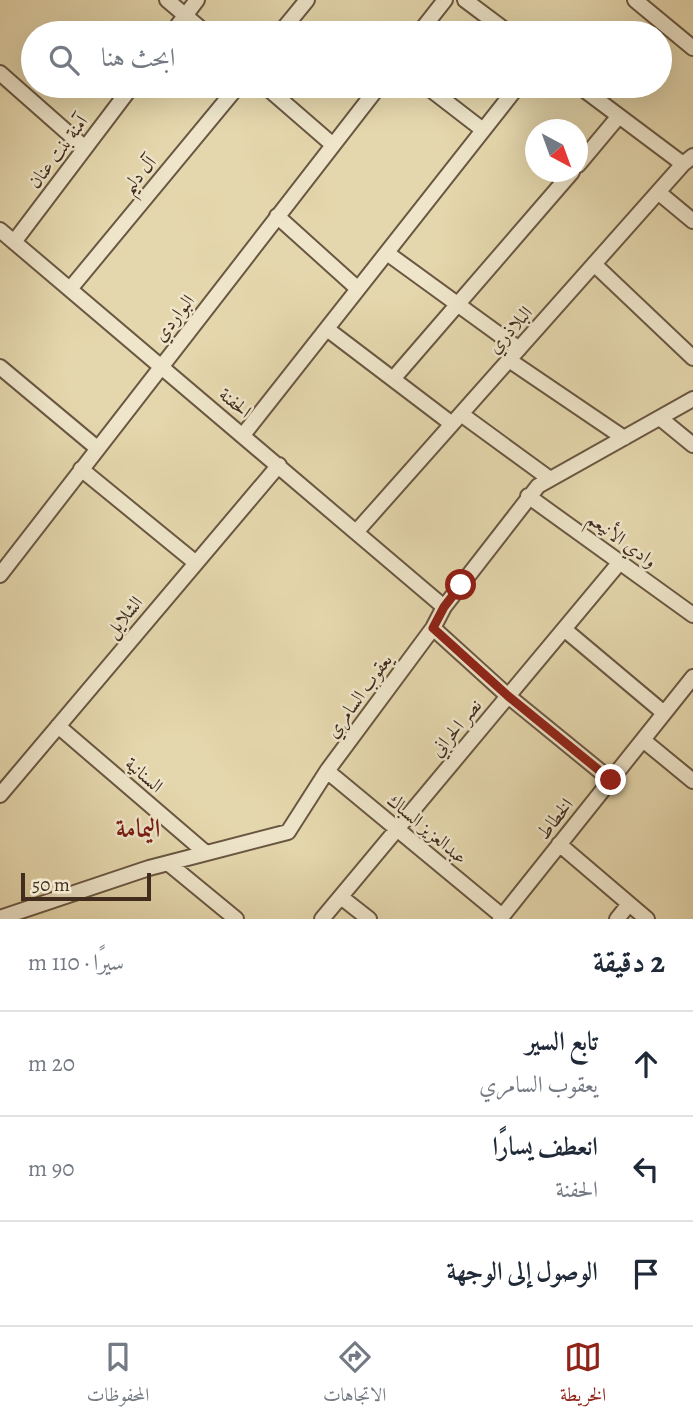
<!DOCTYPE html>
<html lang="ar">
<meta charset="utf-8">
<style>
:root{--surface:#fff;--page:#f6f6f7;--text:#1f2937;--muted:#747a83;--line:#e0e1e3;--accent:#8f2418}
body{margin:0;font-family:Alegreya,Amiri,serif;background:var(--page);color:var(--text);direction:rtl}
.compass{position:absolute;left:525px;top:119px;width:63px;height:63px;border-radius:50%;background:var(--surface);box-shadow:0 7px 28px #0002;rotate:139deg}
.scale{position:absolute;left:21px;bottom:18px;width:130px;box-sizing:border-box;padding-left:7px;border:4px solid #412c1e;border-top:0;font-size:19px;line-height:24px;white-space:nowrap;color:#412c1e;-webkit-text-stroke:5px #eee5ca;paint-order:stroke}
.stop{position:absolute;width:21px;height:21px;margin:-16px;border:5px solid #8f2418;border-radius:50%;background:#fff}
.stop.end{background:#8f2418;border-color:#fff;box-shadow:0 2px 7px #0008}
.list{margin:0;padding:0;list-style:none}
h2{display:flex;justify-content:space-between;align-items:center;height:91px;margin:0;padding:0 28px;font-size:30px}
h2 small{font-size:23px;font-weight:400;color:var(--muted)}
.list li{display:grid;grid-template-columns:46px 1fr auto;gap:21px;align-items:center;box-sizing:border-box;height:105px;padding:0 28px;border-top:2px solid var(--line)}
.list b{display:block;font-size:26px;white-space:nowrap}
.list p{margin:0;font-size:23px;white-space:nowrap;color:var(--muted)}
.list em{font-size:23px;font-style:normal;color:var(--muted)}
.icon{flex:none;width:38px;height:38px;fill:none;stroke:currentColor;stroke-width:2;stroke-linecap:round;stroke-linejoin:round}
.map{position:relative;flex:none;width:693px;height:919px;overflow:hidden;direction:ltr}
.search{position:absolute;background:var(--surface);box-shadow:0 7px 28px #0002;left:21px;right:21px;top:21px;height:77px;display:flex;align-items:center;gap:18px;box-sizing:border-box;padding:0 24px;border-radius:38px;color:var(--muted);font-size:26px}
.sheet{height:406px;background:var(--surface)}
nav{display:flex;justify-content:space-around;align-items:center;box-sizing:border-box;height:98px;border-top:2px solid var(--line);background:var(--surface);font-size:19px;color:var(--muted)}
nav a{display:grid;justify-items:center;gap:4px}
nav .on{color:var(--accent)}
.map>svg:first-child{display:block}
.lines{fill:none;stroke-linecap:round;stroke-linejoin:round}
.street-casing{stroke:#6a5742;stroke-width:18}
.street{stroke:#eee5ca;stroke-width:14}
.route{stroke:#8f2418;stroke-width:9}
.labels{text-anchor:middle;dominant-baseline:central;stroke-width:5;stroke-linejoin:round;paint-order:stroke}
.street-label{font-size:19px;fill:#412c1e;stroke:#eee5ca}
.district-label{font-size:26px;font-weight:bold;fill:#7a1f14;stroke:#eee5ca}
</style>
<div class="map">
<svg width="693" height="919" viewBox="0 0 693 919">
<rect width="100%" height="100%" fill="#e5d7ad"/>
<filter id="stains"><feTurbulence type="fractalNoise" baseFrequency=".00286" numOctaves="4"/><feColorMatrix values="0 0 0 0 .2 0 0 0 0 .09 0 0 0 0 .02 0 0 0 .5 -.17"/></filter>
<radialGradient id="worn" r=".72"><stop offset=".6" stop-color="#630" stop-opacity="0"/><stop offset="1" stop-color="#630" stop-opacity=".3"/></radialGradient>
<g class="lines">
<defs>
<path id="street" d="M 167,0 L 206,33
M 465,0 L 509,33
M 635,0 L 693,48
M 172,33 L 197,0
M 280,33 L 307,0
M 419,33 L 445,0
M 0,73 L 85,148
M 265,86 L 333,145
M 426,86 L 483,130
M 579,86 L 683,164
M 578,165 L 619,116
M 658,192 L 693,221
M 277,216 L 358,289
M 0,230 L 444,607
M 14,242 L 132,86
M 387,253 L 519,349
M 594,264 L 693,358
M 70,289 L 238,86
M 327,329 L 452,424
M 509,360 L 624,438
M 0,367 L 97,448
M 393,379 L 572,172
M 461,414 L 550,479
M 660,418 L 693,445
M 243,435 L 518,86
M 81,469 L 196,563
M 528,496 L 693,615
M 357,531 L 683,164 L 693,156
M 0,575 L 379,86
M 433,628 L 508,696 L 611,780
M 564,629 L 664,713
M 58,726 L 206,853
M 643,740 L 693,781
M 327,771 L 502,916
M 0,795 L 279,465
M 559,844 L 647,919
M 168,863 L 236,919
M 341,897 L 369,919
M 0,918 L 149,868 L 288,832 L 327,771 L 433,628 L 444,607 L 538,486 L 693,399
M 322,919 L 620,562
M 500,919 L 693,677
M 617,919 L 629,904"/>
</defs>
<!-- street casing -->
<use href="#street" class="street-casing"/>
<!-- street -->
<use href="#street" class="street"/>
</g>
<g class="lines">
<!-- route -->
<path class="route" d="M 461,585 L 444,607 L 433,628 L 508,696 L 611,780"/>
</g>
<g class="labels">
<!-- street labels -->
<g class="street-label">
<text transform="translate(58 152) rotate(-53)">آمنة بنت عنان</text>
<text transform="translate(139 175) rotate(-50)">آل دليم</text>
<text transform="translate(174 318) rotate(-52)">البواردي</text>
<text transform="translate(510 330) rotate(-48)">البلاذري</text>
<text transform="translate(235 403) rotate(40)">الحفنة</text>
<text transform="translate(622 540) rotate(36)">وادي الأنيعم</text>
<text transform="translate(124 617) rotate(-50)">الشلايل</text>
<text transform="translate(359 696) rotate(-54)">يعقوب السامري</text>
<text transform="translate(456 728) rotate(-50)">نصر الحراني</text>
<text transform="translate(144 775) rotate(41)">السنانية</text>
<text transform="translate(555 819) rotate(-51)">الخطاط</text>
<text transform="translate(427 829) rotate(40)">عبدالعزيز السباك</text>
</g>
<!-- district labels -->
<g class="district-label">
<text x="138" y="828">اليمامة</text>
</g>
</g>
<rect width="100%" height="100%" filter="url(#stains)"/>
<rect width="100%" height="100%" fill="url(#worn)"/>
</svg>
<svg class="compass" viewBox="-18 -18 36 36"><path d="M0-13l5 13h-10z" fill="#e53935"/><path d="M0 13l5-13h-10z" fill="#747a83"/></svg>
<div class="scale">50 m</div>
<div class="stop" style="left:461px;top:585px"></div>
<div class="stop end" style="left:611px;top:780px"></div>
<div class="search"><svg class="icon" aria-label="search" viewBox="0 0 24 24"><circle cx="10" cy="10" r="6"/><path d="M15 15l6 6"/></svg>ابحث هنا</div>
</div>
<section class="sheet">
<h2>2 دقيقة<small>سيرًا · 110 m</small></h2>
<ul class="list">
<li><svg class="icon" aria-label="ahead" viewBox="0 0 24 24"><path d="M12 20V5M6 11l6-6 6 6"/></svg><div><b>تابع السير</b><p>يعقوب السامري</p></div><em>20 m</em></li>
<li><svg class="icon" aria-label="left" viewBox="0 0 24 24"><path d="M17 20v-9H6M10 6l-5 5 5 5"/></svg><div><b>انعطف يسارًا</b><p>الحفنة</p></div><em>90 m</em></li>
<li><svg class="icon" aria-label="arrive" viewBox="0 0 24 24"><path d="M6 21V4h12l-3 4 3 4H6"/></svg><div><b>الوصول إلى الوجهة</b></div></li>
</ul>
</section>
<nav>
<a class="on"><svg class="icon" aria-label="map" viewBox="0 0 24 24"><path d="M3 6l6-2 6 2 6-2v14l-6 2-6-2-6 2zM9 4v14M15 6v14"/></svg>الخريطة</a>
<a><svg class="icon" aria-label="directions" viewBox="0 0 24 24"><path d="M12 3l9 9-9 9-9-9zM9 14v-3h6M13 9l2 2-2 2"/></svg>الاتجاهات</a>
<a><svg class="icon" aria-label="saved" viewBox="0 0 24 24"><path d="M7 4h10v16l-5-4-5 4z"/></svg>المحفوظات</a>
</nav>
